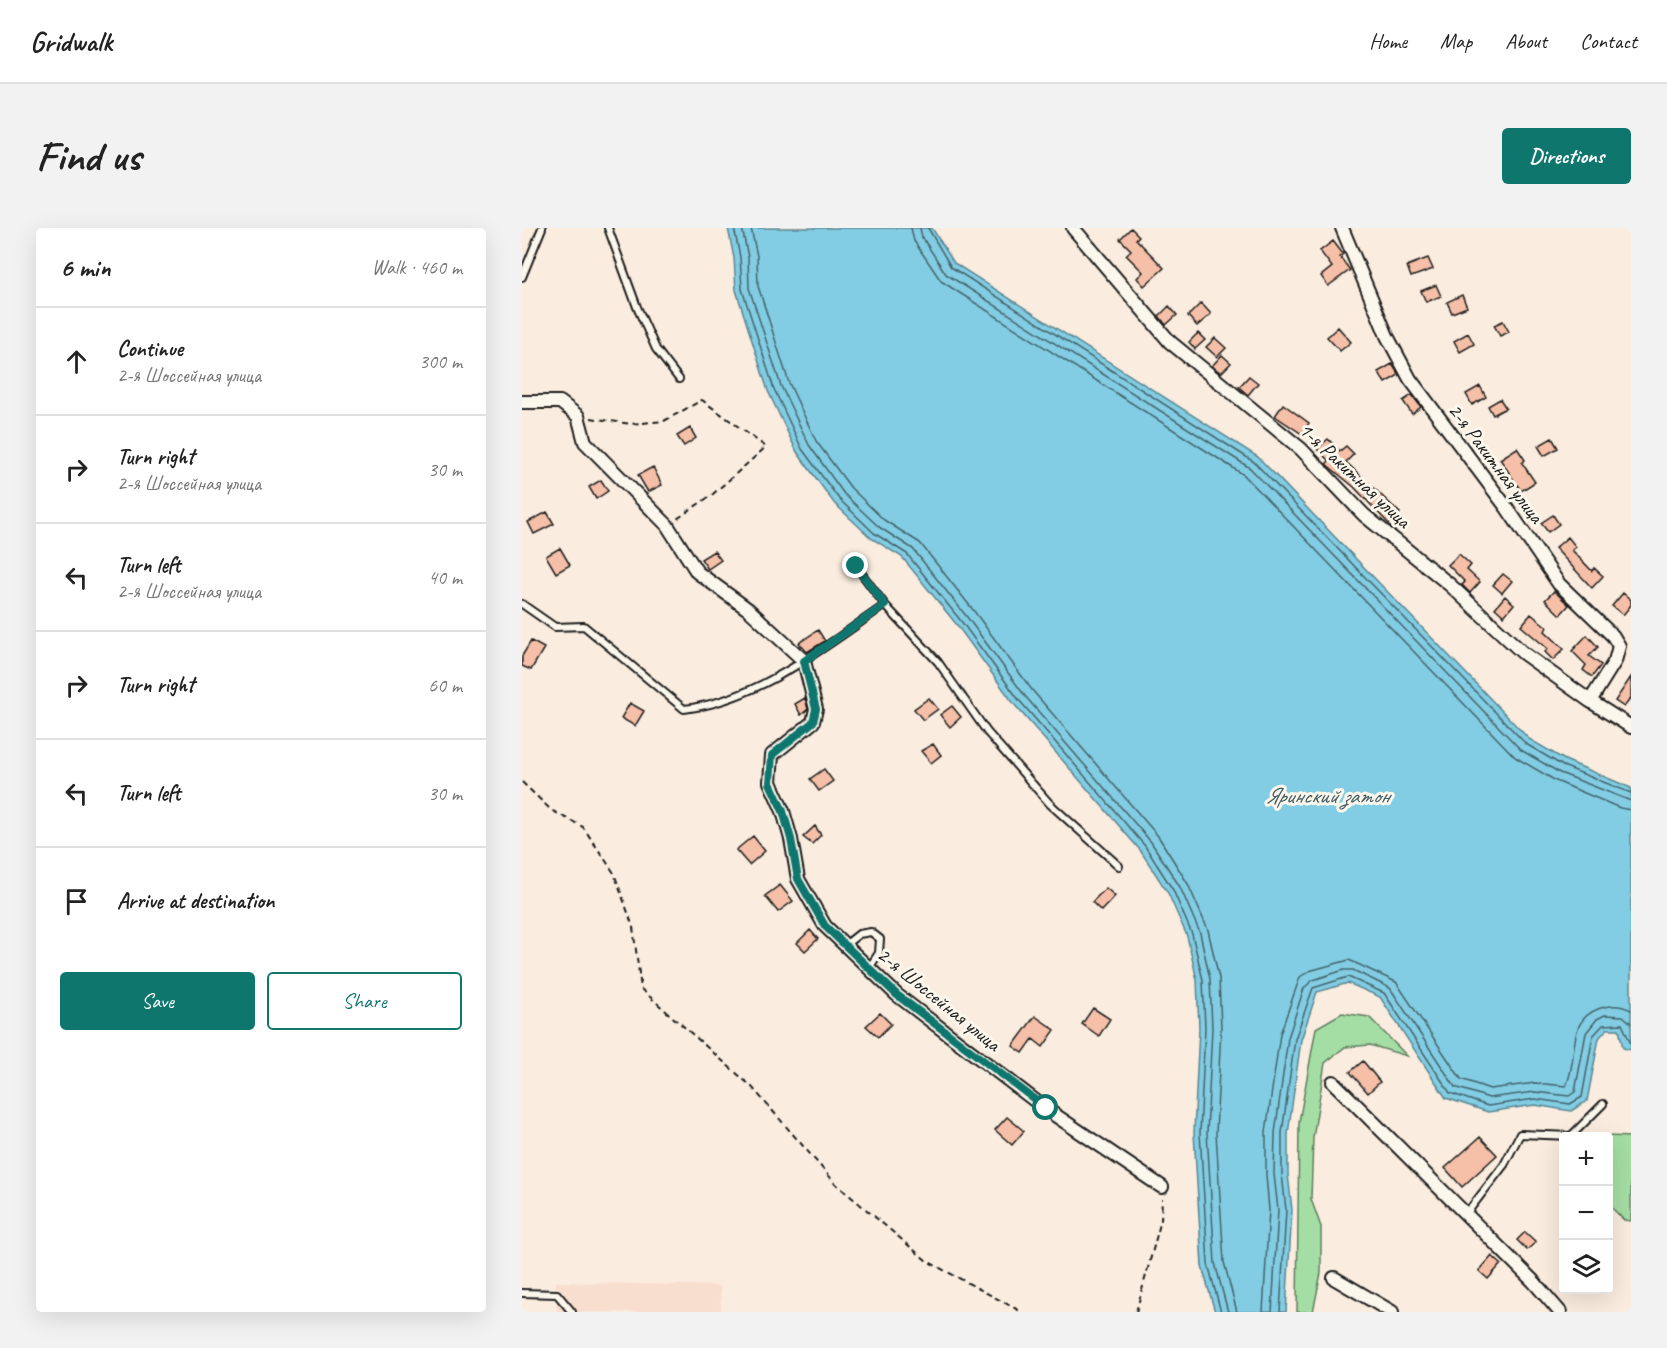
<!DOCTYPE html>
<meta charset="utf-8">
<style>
:root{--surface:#fff;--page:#f2f2f2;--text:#222;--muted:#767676;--line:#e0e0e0;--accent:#0f766e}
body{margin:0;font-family:Caveat,sans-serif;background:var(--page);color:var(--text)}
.controls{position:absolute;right:18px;bottom:18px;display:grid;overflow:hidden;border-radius:6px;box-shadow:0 6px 24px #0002}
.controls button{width:54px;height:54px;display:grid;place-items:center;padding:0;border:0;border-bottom:2px solid var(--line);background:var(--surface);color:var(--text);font:30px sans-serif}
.stop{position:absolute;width:18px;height:18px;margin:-14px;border:4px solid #0f766e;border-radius:50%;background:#fff}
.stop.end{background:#0f766e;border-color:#fff;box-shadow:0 2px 6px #0008}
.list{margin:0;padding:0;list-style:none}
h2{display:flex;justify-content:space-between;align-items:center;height:78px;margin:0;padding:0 24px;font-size:26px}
h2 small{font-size:20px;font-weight:400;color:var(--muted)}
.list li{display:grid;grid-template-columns:39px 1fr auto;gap:18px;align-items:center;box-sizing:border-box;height:108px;padding:0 24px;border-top:2px solid var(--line)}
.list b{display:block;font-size:22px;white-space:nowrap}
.list p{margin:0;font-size:20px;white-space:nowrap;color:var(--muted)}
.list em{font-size:20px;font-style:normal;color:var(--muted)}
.actions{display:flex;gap:12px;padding:18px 24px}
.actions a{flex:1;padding:14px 0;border:2px solid var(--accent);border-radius:6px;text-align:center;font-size:21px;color:var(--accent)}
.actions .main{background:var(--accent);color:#fff}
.icon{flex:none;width:33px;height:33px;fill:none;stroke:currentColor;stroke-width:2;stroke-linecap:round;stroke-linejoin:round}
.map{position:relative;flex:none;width:1109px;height:1084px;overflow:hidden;border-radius:6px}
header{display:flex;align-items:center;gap:36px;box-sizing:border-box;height:84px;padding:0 30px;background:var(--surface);border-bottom:2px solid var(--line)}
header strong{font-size:28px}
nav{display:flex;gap:33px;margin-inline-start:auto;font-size:21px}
.intro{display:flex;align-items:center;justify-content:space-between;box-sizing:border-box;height:144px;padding:0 36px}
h1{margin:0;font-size:42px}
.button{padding:15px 27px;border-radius:6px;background:var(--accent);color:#fff;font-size:21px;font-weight:700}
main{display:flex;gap:36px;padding:0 36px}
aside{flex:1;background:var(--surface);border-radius:6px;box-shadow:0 6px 24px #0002}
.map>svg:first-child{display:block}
.built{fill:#f8dece}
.green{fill:#a4dea4;stroke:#607d60;stroke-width:1.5}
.water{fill:#82cde3;stroke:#598693;stroke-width:1.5}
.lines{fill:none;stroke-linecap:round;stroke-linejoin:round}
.shore{stroke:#45636c;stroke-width:1.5}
.building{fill:#f5bfa8;stroke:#1c1c1c;stroke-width:1.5}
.lane-casing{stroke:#1c1c1c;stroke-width:10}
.street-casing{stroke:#1c1c1c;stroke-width:16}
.path{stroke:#1c1c1c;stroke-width:2;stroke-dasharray:6 4.5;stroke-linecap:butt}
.lane{stroke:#fbf7ec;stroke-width:6}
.street{stroke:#fbf7ec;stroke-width:12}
.route{stroke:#0f766e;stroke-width:8}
.labels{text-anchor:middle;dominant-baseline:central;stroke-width:6;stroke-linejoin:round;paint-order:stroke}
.street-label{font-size:21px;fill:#1c1c1c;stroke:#fbf7ec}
.water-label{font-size:22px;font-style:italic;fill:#405a62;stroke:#fbf7ec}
</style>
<header>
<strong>Gridwalk</strong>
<nav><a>Home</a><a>Map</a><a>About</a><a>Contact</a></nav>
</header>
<div class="intro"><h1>Find us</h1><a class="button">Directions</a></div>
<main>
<aside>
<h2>6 min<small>Walk · 460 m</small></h2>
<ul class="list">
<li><svg class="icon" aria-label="ahead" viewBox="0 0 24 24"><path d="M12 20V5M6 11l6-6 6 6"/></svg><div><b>Continue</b><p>2-я Шоссейная улица</p></div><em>300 m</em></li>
<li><svg class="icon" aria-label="right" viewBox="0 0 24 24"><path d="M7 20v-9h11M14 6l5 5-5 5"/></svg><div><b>Turn right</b><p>2-я Шоссейная улица</p></div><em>30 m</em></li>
<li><svg class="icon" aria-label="left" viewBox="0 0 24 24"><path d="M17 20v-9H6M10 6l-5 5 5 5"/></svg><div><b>Turn left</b><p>2-я Шоссейная улица</p></div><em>40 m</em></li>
<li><svg class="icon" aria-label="right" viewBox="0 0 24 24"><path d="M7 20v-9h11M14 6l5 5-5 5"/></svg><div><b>Turn right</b></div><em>60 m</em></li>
<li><svg class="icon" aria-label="left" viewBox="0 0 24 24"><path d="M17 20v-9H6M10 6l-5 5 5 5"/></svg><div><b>Turn left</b></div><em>30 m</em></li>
<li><svg class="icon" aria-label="arrive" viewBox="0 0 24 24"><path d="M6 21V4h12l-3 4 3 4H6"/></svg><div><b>Arrive at destination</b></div></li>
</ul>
<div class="actions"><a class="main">Save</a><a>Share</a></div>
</aside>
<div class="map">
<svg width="1109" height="1084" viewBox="0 0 1109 1084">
<rect width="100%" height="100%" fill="#faecde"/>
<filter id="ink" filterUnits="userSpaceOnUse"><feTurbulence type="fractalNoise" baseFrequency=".0167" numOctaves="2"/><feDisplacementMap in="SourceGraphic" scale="12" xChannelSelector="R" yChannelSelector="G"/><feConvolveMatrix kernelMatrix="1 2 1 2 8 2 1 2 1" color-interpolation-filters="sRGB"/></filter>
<g filter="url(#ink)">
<!-- built -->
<path class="built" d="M 34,1054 L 198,1058 L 199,1084 L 35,1084 Z"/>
<!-- green -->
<path class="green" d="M 820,785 L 847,789 L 885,828 L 848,817 L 823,819 L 803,835 L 791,910 L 789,971 L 799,999 L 799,1045 L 791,1084 L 775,1084 L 777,894 L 794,800 Z
M 1085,908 L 1109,909 L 1109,993 L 1102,992 L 1087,977 Z"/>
<!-- water -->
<path class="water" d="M 206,0 L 410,0 L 432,35 L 736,229 L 1007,511 L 1043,532 L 1109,560 L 1109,822 L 1101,820 L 1097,801 L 1085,801 L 1077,810 L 1065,873 L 1049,883 L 1013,877 L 966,884 L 924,870 L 858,769 L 826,755 L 795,764 L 779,812 L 766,906 L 766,946 L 770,982 L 764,1084 L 693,1084 L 680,1038 L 672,905 L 677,800 L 675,752 L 665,708 L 646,665 L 618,622 L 492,476 L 435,397 L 380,329 L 349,310 L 312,275 L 275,224 L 246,163 L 214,62 L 212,30 Z"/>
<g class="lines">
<!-- shore -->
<path class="shore" d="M 212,0 L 218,29 L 220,61 L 252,161 L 280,221 L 317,271 L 352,305 L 385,326 L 439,393 L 497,472 L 623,618 L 651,662 L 670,706 L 681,752 L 683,800 L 678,905 L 686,1036 L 699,1084
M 220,0 L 226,29 L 227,60 L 259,158 L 287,217 L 322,266 L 357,299 L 391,321 L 445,389 L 503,468 L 629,614 L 658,659 L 678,705 L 688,751 L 690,800 L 685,905 L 693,1035 L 706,1084
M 229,0 L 235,28 L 236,58 L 267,155 L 294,213 L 329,260 L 362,292 L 398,315 L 452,383 L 510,462 L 636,608 L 666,656 L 686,702 L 697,750 L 699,800 L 694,905 L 702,1034 L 715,1084
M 389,0 L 392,13 L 419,53 L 722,247 L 993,529 L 1034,553 L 1098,580 L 1109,582
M 398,0 L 400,9 L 424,46 L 728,240 L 999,522 L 1038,545 L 1109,573
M 406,0 L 429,39 L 732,234 L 1004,516 L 1041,538 L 1109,565
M 741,1084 L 747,982 L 744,947 L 744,904 L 758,806 L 778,749 L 787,743 L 827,732 L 874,754 L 939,851 L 968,861 L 1013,855 L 1044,858 C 1052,841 1050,821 1055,803 C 1062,781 1089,772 1109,782
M 750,1084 L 756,982 L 752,946 L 753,905 L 766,810 L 782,760 L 791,752 L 822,742 L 831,742 L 868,760 L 933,859 L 967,870 L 1013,864 L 1047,868 L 1053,864 L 1064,805 L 1075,791 L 1083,787 L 1101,788 L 1109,795
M 758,1084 L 764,982 L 760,946 L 760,905 L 773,811 L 791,760 L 826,749 L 862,765 L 928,865 L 966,878 L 1013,871 L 1048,876 L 1060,869 L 1071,808 L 1081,797 L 1100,796 L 1109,816"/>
</g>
<!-- building -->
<path class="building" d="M 609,0 L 617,8 L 614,11 L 642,40 L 622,58 L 615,50 L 621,44 L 604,27 L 609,22 L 598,11 Z
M 811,13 L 821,26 L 818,29 L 828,42 L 806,58 L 799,48 L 810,39 L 798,23 Z
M 906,30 L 911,41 L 889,49 L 885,38 Z
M 914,57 L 919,68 L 904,74 L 899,63 Z
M 940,67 L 945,79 L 930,85 L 925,74 Z
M 679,75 L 689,86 L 675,98 L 666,88 Z
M 647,78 L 655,87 L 644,97 L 637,88 Z
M 981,93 L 987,104 L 978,108 L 972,97 Z
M 816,99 L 829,114 L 818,123 L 805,109 Z
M 676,105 L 683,112 L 673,121 L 667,114 Z
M 946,105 L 952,116 L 938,124 L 932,113 Z
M 693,110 L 704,120 L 695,129 L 684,119 Z
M 700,127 L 709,135 L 699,145 L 690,138 Z
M 870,136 L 877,147 L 863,155 L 856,144 Z
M 727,148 L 736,155 L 726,167 L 717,159 Z
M 958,158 L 964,169 L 950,177 L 944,166 Z
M 890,167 L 899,179 L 890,186 L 881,173 Z
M 978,171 L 984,180 L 971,187 L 966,178 Z
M 761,176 L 787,195 L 780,206 L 753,188 Z
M 168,200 L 174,210 L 162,218 L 155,208 Z
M 1030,210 L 1036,220 L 1022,228 L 1016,218 Z
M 806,211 L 818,223 L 824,218 L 832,226 L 824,234 L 878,285 L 867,296 L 832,259 L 804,236 L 807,233 L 795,221 Z
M 995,220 L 1003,232 L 1000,235 L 1013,254 L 999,263 L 978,231 Z
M 131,239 L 140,257 L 126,264 L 116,247 Z
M 79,252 L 86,263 L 74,271 L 67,259 Z
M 25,284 L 32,296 L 12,306 L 6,294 Z
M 1031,287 L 1037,296 L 1026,304 L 1019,295 Z
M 1046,309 L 1054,319 L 1050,322 L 1070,343 L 1072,340 L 1081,348 L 1070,360 L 1033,320 Z
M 38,320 L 48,337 L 34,345 L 24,328 Z
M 192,323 L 199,332 L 186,341 L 179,331 Z
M 937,326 L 949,337 L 945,342 L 958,354 L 948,365 L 940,357 L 943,354 L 926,337 Z
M 981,346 L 990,353 L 980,365 L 971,357 Z
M 1032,363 L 1047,377 L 1038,387 L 1023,372 Z
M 1101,365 L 1109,372 L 1109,377 L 1101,387 L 1090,378 Z
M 983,368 L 992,376 L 982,388 L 973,380 Z
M 1009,386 L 1025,399 L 1023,403 L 1042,421 L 1031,432 L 1023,424 L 1026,421 L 999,398 Z
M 296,402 L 303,413 L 285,424 L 277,415 Z
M 1065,407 L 1076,419 L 1067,428 L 1079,437 L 1070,449 L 1061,442 L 1064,437 L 1050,423 Z
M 9,413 L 22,420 L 9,442 L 0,438 L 0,428 Z
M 1109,449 L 1109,470 L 1102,479 L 1093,473 Z
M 283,470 L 286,481 L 279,487 L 273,476 Z
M 407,470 L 416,481 L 401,492 L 392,481 Z
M 108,475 L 122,483 L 113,498 L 99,490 Z
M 430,478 L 439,489 L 428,499 L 418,487 Z
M 411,516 L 419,527 L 409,535 L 399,523 Z
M 302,541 L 311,553 L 297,563 L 288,551 Z
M 293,598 L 299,607 L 290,616 L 281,609 Z
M 231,608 L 243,623 L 227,637 L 214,622 Z
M 258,657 L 271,673 L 256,684 L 243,668 Z
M 584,660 L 593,668 L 579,683 L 570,674 Z
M 288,702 L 296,711 L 283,723 L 275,715 Z
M 571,780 L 588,791 L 577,808 L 560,796 Z
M 358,785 L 369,796 L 356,809 L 344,798 Z
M 513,788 L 533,802 L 521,819 L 511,811 L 501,825 L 491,818 Z
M 841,833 L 858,854 L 846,865 L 828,844 Z
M 485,889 L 502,903 L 490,917 L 473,902 Z
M 958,909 L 975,927 L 940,959 L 923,940 Z
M 1003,1004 L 1014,1014 L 1005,1022 L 995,1012 Z
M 970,1028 L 979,1036 L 966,1051 L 957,1043 Z"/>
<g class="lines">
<defs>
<path id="lane" d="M 86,0 L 115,79 L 134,121 L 157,151
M 0,49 L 20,0
M 334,338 L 363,377 L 416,434 L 465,504 L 528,576 L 597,638
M 0,376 L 33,399 L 62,398 L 162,481 C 237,472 302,419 363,377
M 323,717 L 337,706 L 349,704 L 358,711 L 357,725 L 347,740
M 944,986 L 982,937 L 998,906 L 1049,908 L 1081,876
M 0,1065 L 35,1066 L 50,1084"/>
<path id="street" d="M 551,0 L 648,114 L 779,221 L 842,287 L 928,357 L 1001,425 L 1068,473 L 1109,499
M 820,0 L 865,108 L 888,151 L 985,280 L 1037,356 L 1091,408 L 1097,418 L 1093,433 L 1068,473
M 0,174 L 38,174 L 56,188 L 63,214 L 145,297 L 175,344 L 227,382 L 282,433 L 294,481 L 291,494 L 250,527 L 248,554 L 261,583 L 269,611 L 276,651 L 303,698 L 375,767 L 524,881 L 640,959
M 811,854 L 1011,1053 L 1038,1084
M 812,1050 L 870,1084"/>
</defs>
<!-- lane casing -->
<use href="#lane" class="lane-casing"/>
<!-- street casing -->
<use href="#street" class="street-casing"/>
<!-- path -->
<path class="path" d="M 69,190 L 109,196 L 142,193 L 180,172 L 244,219 L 191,266 L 155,291
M 0,554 L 29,582 L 61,599 L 92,645 L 111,699 L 119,761 L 229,858 L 314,956 L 405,1033 L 500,1084
M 614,1084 L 639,992 L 640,971"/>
<!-- lane -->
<use href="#lane" class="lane"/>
<!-- street -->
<use href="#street" class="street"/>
</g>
</g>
<g class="lines" filter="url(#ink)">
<!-- route -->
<path class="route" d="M 334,338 L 363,377 L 282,433 L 294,481 L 291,494 L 250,527 L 248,555 L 261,583 L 269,611 L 276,651 L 303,698 L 375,767 L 524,880"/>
</g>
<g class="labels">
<!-- street labels -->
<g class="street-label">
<text transform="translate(974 235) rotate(53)">2-я Ракитная улица</text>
<text transform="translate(833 247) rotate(43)">1-я Ракитная улица</text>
<text transform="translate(417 771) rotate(39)">2-я Шоссейная улица</text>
</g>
<!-- water labels -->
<g class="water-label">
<text x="805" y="568">Яринский затон</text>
</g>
</g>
</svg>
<div class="controls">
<button>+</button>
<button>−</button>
<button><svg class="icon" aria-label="layers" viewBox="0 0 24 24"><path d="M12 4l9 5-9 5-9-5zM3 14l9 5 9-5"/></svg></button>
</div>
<div class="stop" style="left:524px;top:880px"></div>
<div class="stop end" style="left:334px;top:338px"></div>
</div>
</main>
